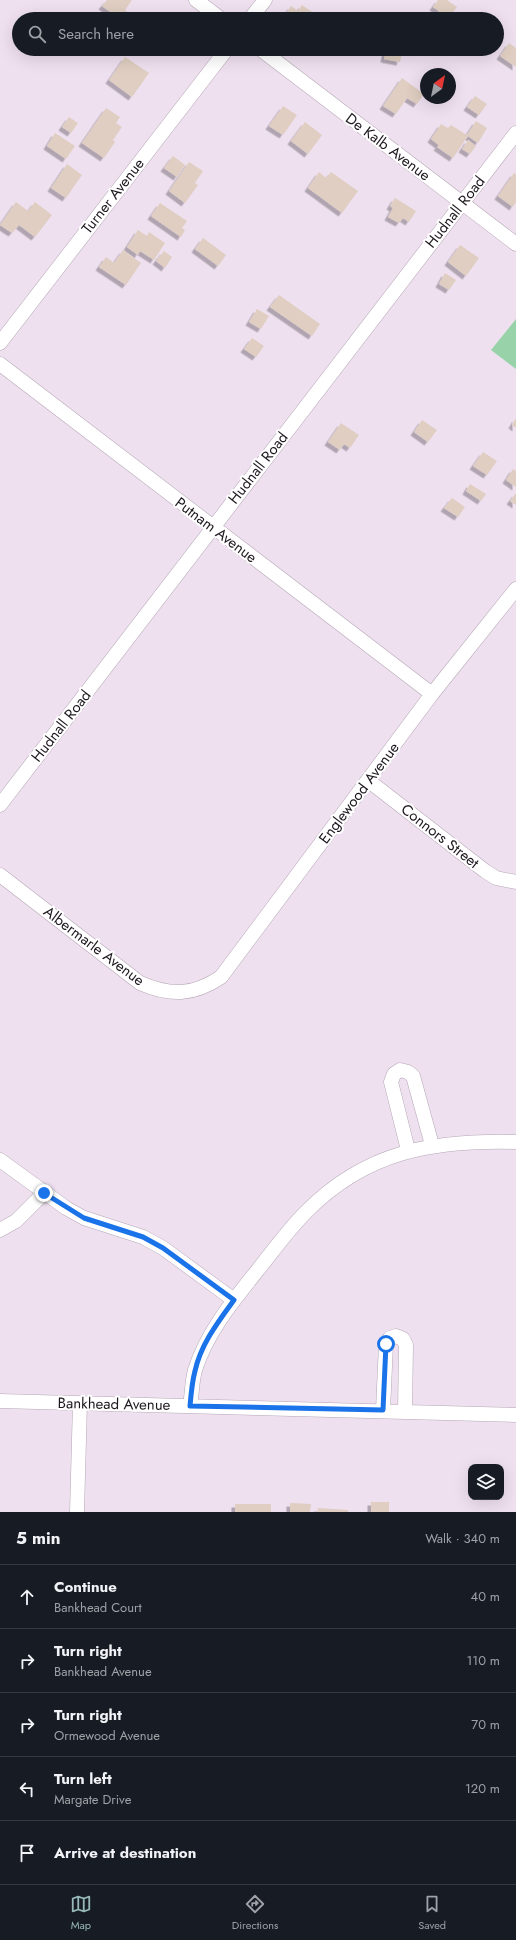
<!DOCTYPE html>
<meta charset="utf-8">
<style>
:root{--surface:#171b24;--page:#242831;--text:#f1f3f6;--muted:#9ea1a6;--line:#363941;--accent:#96b8b8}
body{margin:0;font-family:Jost,sans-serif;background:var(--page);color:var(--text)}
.controls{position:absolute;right:12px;bottom:12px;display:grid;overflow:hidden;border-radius:8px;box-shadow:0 4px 16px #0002}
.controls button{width:36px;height:36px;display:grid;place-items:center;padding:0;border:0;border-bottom:1px solid var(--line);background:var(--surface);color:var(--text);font:20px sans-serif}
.compass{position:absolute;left:420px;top:68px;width:36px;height:36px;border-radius:50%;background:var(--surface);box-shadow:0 4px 16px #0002;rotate:33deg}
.stop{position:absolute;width:12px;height:12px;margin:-9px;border:3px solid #1a73e8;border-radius:50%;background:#fff}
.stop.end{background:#1a73e8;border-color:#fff;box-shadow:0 1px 4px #0008}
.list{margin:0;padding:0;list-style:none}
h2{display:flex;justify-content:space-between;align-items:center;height:52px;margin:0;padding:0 16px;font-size:17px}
h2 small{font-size:13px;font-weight:400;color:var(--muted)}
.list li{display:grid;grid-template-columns:26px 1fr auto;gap:12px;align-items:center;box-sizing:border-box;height:64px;padding:0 16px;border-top:1px solid var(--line)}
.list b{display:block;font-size:15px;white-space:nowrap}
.list p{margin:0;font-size:13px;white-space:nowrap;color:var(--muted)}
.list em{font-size:13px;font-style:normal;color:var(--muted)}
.icon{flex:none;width:22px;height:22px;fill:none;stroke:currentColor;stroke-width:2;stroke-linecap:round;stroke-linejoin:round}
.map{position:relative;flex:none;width:516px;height:1512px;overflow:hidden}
.search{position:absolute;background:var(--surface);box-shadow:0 4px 16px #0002;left:12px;right:12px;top:12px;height:44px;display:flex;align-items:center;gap:10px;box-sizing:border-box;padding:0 14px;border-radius:22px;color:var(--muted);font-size:15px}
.sheet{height:372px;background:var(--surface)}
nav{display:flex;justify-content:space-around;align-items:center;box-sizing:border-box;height:56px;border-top:1px solid var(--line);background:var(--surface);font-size:11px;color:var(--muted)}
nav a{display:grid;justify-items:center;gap:2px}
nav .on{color:var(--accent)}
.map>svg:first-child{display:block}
.green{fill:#98d2a8}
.building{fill:#dfcec1;filter:url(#shadow)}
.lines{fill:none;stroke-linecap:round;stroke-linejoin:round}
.minor-casing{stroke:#b5a7b6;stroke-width:15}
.minor{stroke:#fff;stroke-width:14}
.route{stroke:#1a73e8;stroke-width:5}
.labels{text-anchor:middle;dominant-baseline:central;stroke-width:4;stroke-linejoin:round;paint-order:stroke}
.street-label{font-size:15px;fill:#1d181d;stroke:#fff}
</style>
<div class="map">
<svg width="516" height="1512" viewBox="0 0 516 1512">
<defs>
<filter id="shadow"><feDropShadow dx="-3.5" dy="3.5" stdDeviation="0" flood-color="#0004"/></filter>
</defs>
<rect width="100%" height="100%" fill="#efe0f0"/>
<!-- green -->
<path class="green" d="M 516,319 L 516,369 L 491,350 Z"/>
<!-- building -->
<path class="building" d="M 107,0 L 132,0 L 125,10 L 132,16 L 130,19 L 120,19 L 102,6 Z
M 438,0 L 447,0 L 457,7 L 448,19 L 434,19 L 439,11 L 433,7 Z
M 302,5 L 315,14 L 311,19 L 282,19 L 291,6 L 298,11 Z
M 425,14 L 433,19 L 421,19 Z
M 509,43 L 516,48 L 516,67 L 500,56 Z
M 386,49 L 403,49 L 400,62 L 384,59 Z
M 125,57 L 149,73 L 132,97 L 109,80 Z
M 402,78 L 424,94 L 417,104 L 407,98 L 396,114 L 383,106 Z
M 475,96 L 487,104 L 479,115 L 467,107 Z
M 283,106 L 297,115 L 283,135 L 269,126 Z
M 106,108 L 120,117 L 116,123 L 122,127 L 113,140 L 115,142 L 104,158 L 82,143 Z
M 69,117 L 78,123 L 71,133 L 62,127 Z
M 476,121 L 487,128 L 478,143 L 468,136 L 453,158 L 437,147 L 439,145 L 431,139 L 441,124 L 448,128 L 451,125 L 467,135 Z
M 305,122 L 322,135 L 308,154 L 291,141 Z
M 55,133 L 75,146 L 66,159 L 47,146 Z
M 468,140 L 476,146 L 470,154 L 462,149 Z
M 173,156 L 185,165 L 177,177 L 164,168 Z
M 189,162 L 203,171 L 195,183 L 198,185 L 185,203 L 169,191 Z
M 67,164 L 82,175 L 66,198 L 51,188 Z
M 319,172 L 326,178 L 331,172 L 358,191 L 342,213 L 308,188 Z
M 514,173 L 516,174 L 516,202 L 513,207 L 498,196 Z
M 395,198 L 416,211 L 409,222 L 403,218 L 399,223 L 388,217 L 393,208 L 390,206 Z
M 16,202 L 28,211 L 35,202 L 52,215 L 35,237 L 19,225 L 12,233 L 0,225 Z
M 160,203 L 187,221 L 182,228 L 185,230 L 181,237 L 151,216 Z
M 138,230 L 147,236 L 149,232 L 165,243 L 154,260 L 140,251 L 138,255 L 127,247 Z
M 203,238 L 226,255 L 218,266 L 195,249 Z
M 460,245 L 479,258 L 466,276 L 448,262 Z
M 123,250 L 141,263 L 126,285 L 99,267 L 106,257 L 114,263 Z
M 164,251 L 172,257 L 165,268 L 156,261 Z
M 445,273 L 456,280 L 449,290 L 439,284 Z
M 279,295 L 320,324 L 312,336 L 270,307 Z
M 257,309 L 269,316 L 261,329 L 249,322 Z
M 252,338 L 264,346 L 256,357 L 244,349 Z
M 516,418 L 516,428 L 512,425 Z
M 422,420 L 437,430 L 428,442 L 414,432 Z
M 341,423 L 359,435 L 350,448 L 344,444 L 340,450 L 328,442 Z
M 483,452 L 497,461 L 487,475 L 473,466 Z
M 513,469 L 516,471 L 516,487 L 506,480 Z
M 470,484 L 486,494 L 481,501 L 466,491 Z
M 516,493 L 516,505 L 510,501 Z
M 452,498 L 465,507 L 458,517 L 444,508 Z
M 371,1502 L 389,1502 L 389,1512 L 371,1512 Z
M 290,1503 L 311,1504 L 310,1512 L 290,1512 Z
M 235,1504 L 271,1504 L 271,1512 L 235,1512 Z
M 318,1508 L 348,1510 L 348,1512 L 317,1512 Z"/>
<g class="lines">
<defs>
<path id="minor" d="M 196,0 L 221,19
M 250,19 L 265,0
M 260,49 L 516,244
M 0,343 L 227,49
M 0,364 L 432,694
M 369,781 L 485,871 L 496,878 L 516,882
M 0,805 L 516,133
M 0,875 L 140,983 C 170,996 193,996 221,977 L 432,694 L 516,589
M 408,1150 L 391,1082 L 394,1074 L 400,1070 L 408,1072 L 413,1076 L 432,1145
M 0,1160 L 66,1208 L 84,1218 L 143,1237 L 163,1248 L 234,1300
M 0,1230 L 16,1221 L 44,1193
M 0,1401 L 516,1415
M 190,1406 C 192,1394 192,1381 195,1370 C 207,1332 233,1301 257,1271 C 273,1251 288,1230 306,1212 C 366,1151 433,1140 516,1142
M 383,1410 L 386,1344 L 390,1338 L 396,1336 L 403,1339 L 406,1345 L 405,1412
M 77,1512 L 80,1403"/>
</defs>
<!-- minor casing -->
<use href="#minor" class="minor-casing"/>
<!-- minor -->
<use href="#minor" class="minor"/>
</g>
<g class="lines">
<!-- route -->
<path class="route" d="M 44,1193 L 84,1218 L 143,1237 L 163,1248 L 234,1300 C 218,1322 201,1344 195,1371 C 192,1382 191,1394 190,1406 L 383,1410 L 386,1344"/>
</g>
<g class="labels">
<!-- street labels -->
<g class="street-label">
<text transform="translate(388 147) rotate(37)">De Kalb Avenue</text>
<text transform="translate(113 196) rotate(-52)">Turner Avenue</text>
<text transform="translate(455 212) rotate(-52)">Hudnall Road</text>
<text transform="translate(258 468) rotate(-52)">Hudnall Road</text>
<text transform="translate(216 530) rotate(37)">Putnam Avenue</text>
<text transform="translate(61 726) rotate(-52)">Hudnall Road</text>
<text transform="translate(359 793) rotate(-53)">Englewood Avenue</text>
<text transform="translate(440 836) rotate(38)">Connors Street</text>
<text transform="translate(94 946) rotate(37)">Albermarle Avenue</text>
<text transform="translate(114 1404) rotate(1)">Bankhead Avenue</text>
</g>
</g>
</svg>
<div class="controls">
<button><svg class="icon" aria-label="layers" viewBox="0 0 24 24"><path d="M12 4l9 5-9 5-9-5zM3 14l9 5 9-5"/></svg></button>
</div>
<svg class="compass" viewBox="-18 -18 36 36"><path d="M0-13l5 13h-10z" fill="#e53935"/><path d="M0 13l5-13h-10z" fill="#9ea1a6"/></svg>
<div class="stop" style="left:386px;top:1344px"></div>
<div class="stop end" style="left:44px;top:1193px"></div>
<div class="search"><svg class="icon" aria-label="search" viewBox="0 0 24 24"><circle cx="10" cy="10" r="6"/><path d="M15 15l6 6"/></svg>Search here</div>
</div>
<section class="sheet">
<h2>5 min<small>Walk · 340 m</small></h2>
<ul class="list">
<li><svg class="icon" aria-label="ahead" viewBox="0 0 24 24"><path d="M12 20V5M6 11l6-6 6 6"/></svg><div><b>Continue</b><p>Bankhead Court</p></div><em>40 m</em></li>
<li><svg class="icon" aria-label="right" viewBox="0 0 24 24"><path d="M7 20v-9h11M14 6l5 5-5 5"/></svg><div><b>Turn right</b><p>Bankhead Avenue</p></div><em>110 m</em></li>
<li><svg class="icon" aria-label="right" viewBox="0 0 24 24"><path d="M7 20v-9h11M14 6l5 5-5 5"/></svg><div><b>Turn right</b><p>Ormewood Avenue</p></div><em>70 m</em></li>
<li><svg class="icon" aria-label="left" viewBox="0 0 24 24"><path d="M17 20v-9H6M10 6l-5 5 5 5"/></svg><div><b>Turn left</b><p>Margate Drive</p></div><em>120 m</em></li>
<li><svg class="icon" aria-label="arrive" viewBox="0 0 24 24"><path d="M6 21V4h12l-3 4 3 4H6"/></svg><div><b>Arrive at destination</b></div></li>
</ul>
</section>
<nav>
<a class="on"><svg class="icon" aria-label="map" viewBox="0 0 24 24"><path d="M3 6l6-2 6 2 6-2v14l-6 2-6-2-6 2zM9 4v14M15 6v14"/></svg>Map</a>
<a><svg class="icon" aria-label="directions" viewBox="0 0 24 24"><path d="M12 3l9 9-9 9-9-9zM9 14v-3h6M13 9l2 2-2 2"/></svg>Directions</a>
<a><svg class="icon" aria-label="saved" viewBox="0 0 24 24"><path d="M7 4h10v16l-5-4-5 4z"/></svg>Saved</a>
</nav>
